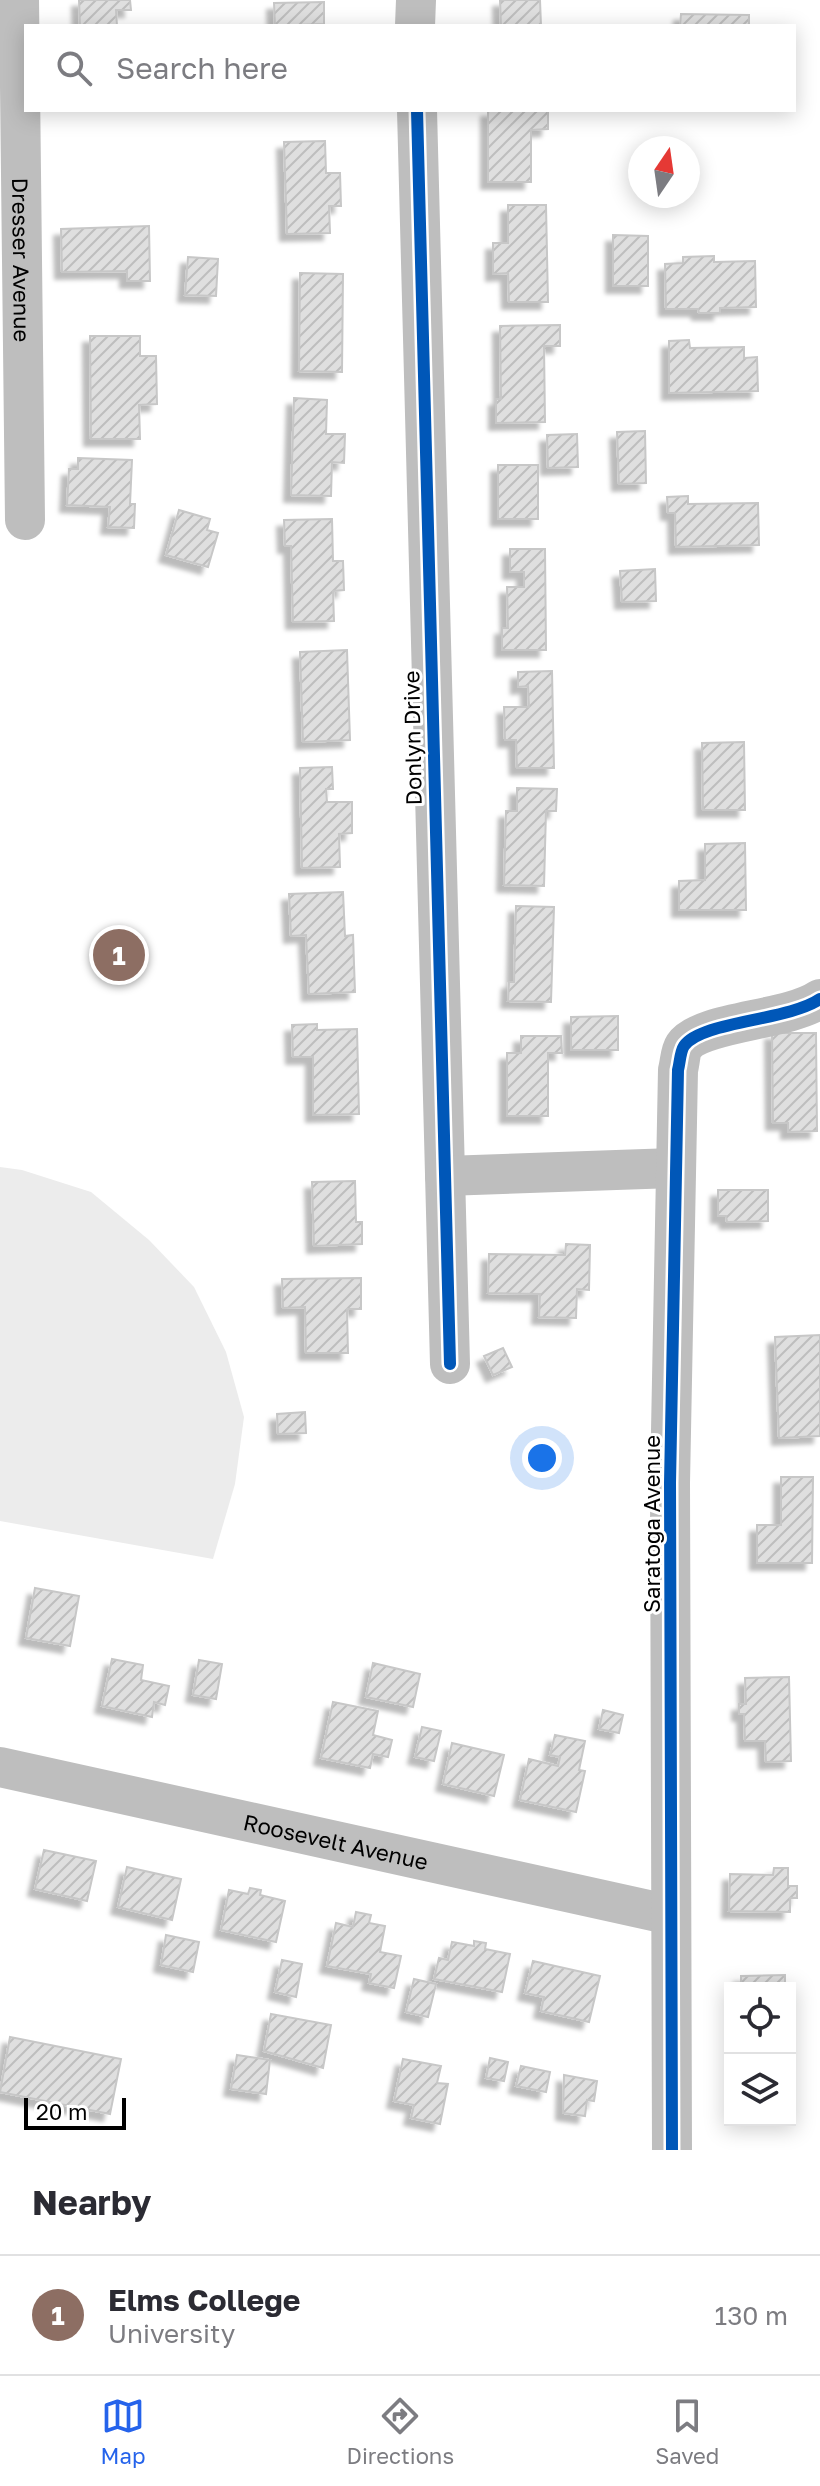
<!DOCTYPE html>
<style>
:root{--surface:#fff;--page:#f2f2f3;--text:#2b2b33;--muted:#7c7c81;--line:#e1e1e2;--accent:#2563eb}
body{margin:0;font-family:"Golos Text",sans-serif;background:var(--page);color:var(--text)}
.controls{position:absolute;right:24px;bottom:24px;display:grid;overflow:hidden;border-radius:0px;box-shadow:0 4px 20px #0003}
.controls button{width:72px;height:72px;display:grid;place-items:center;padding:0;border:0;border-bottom:2px solid var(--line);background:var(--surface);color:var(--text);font:40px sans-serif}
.compass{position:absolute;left:628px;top:136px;width:72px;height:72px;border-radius:50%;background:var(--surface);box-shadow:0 4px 20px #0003;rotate:13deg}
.scale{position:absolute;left:24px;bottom:20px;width:102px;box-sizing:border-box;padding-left:8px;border:4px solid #000;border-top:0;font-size:22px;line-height:28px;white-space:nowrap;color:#000;-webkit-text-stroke:6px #fff;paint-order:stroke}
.you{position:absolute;left:542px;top:1458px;width:28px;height:28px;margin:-20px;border:6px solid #fff;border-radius:50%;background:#1a73e8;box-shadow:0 0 0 12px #1a73e833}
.badge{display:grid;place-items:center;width:52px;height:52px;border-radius:50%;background:var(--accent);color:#fff;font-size:26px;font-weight:700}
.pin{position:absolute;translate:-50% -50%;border:4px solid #fff;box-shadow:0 2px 8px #0006}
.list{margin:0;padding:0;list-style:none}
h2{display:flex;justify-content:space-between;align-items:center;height:104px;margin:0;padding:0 32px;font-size:34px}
h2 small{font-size:26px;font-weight:400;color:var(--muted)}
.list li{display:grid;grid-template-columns:52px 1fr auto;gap:24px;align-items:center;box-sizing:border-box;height:120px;padding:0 32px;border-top:2px solid var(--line)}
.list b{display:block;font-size:30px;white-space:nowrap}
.list p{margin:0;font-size:26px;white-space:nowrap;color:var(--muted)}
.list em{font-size:26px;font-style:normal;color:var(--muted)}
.icon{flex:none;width:44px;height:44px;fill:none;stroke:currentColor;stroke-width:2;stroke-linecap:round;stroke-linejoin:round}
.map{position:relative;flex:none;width:820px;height:2150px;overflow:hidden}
.search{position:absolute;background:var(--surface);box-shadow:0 4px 20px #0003;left:24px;right:24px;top:24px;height:88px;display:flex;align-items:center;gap:20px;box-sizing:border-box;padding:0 28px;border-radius:0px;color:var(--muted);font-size:30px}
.sheet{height:224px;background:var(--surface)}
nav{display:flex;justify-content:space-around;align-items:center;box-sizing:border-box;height:112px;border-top:2px solid var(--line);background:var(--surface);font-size:22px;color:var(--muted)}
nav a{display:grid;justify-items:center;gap:4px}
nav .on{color:var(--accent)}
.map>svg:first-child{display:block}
.garden{fill:#ececec}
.building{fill:url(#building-hatch);stroke:#c7c7c7;stroke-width:2;filter:url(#shadow)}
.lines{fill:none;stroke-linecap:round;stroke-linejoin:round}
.street{stroke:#bebebe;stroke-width:40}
.cycleway-casing{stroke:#fff;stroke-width:17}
.cycleway{stroke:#0057b8;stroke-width:12}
.labels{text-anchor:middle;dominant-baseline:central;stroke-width:6;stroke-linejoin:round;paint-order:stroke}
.street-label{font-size:22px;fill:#000;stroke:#fff}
</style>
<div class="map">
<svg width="820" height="2150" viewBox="0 0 820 2150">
<defs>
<pattern id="building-hatch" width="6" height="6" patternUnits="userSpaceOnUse" patternTransform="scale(2)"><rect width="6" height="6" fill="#dfdfdf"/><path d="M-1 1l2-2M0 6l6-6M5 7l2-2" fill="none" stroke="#bebebe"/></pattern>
<filter id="shadow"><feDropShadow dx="-7" dy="7" stdDeviation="2" flood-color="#0004"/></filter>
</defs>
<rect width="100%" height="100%" fill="#fff"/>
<!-- garden -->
<path class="garden" d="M 0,1167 L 22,1170 L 91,1192 L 149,1240 L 194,1287 L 226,1352 L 244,1417 L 235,1484 L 213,1559 L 0,1521 Z"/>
<!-- building -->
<path class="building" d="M 79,0 L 130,0 L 131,10 L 116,10 L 117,26 L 80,26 Z
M 500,0 L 540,0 L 541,26 L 501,26 Z
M 324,2 L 324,24 L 275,26 L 274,3 Z
M 681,14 L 749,15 L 749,26 L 680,26 Z
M 488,110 L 548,110 L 548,129 L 531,130 L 531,182 L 488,182 Z
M 325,141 L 326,173 L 340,173 L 341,206 L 329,206 L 330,233 L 287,234 L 284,142 Z
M 508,205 L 546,205 L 548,302 L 509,302 L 508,273 L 493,274 L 493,243 L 508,243 Z
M 149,226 L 150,281 L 127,281 L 127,271 L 62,272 L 61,229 Z
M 613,235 L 648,236 L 648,286 L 613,286 Z
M 714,256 L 714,262 L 755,261 L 756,307 L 720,308 L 720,313 L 699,313 L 698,309 L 666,309 L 665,264 L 683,263 L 683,257 Z
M 188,257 L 218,259 L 216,296 L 185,295 Z
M 300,273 L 343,274 L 342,372 L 299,371 Z
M 560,325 L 560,346 L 544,346 L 545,422 L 496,423 L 496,399 L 501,399 L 500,326 Z
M 90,336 L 140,336 L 140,356 L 156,356 L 157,404 L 139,405 L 140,439 L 91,439 Z
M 689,340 L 690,348 L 744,347 L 744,358 L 757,357 L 758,391 L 669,393 L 669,341 Z
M 294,398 L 327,400 L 326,434 L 345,434 L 344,463 L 332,462 L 331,496 L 291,495 Z
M 645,431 L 646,483 L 619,484 L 617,432 Z
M 577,434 L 578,467 L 548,468 L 547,435 Z
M 78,458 L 132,460 L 130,504 L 135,504 L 134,528 L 108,527 L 110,507 L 67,505 L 69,469 L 78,469 Z
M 498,465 L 538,465 L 538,519 L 498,519 Z
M 688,496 L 688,504 L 758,503 L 759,545 L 676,547 L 675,513 L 668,513 L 667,497 Z
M 179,510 L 210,519 L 207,530 L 218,533 L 208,567 L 166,555 Z
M 332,519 L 333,561 L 343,561 L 344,590 L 333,591 L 334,621 L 293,622 L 291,546 L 285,546 L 284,520 Z
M 510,549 L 545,549 L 546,650 L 502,650 L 502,628 L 508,628 L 507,587 L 524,587 L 524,572 L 510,572 Z
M 655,569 L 656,601 L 622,602 L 620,571 Z
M 347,650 L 350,740 L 303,742 L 300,652 Z
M 552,671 L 554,768 L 517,768 L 516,740 L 505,740 L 504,707 L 529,707 L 528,686 L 518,687 L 518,672 Z
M 744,742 L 745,810 L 703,810 L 702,743 Z
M 332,767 L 333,789 L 326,789 L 327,802 L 352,802 L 352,833 L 339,834 L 340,867 L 302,868 L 300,768 Z
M 517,788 L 557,789 L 556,811 L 546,811 L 544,886 L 504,885 L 506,811 L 517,811 Z
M 745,843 L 746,910 L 679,910 L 679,881 L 705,880 L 705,844 Z
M 343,892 L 345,936 L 353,935 L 355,992 L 309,994 L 306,935 L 291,936 L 289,894 Z
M 516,906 L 554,907 L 551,1002 L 508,1001 L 509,982 L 514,982 Z
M 618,1016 L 618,1050 L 571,1050 L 571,1017 Z
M 317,1024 L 317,1030 L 357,1029 L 359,1114 L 313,1115 L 313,1057 L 293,1057 L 292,1025 Z
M 772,1033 L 816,1033 L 817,1131 L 788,1132 L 788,1123 L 773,1123 Z
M 521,1036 L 561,1036 L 562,1053 L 548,1053 L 548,1116 L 507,1116 L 507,1053 L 521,1053 Z
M 355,1181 L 356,1222 L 362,1222 L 362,1244 L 314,1246 L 312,1182 Z
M 718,1190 L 768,1190 L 768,1221 L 727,1222 L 726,1216 L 718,1216 Z
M 566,1244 L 590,1245 L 589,1290 L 577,1289 L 576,1318 L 539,1317 L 540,1294 L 488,1293 L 489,1254 L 565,1255 Z
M 361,1278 L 361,1309 L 347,1309 L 348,1353 L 306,1353 L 305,1307 L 283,1308 L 282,1279 Z
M 820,1335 L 820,1436 L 779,1438 L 775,1337 Z
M 503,1348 L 512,1367 L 493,1375 L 484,1356 Z
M 305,1412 L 306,1433 L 278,1434 L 277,1414 Z
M 781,1477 L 813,1477 L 812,1563 L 757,1563 L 757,1525 L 781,1525 Z
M 35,1588 L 79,1596 L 70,1646 L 26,1638 Z
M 112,1659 L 143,1665 L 141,1680 L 169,1686 L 165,1705 L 154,1702 L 152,1717 L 102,1706 Z
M 199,1660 L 222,1664 L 216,1699 L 193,1695 Z
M 373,1663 L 420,1674 L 413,1707 L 366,1697 Z
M 789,1677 L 791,1761 L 766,1762 L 765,1741 L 745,1741 L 744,1714 L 739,1714 L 739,1704 L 746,1704 L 745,1678 Z
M 333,1702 L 378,1711 L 373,1735 L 392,1740 L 388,1757 L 373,1754 L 370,1768 L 321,1758 Z
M 603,1710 L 623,1715 L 619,1733 L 599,1729 Z
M 422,1727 L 441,1731 L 434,1761 L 415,1757 Z
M 555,1735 L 585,1741 L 579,1770 L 585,1771 L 576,1812 L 520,1800 L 529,1759 L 558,1766 L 560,1757 L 550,1755 Z
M 452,1743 L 504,1755 L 494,1796 L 443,1784 Z
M 44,1850 L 96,1861 L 87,1901 L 35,1889 Z
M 127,1867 L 181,1879 L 172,1920 L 118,1907 Z
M 774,1868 L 788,1868 L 788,1886 L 797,1886 L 797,1898 L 790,1898 L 790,1912 L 729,1911 L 730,1874 L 773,1875 Z
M 250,1888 L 261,1890 L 260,1895 L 285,1901 L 276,1942 L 221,1930 L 229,1890 L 248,1894 Z
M 356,1912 L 371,1915 L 369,1923 L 385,1926 L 380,1952 L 401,1956 L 394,1988 L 369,1983 L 371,1974 L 327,1966 L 336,1923 L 353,1927 Z
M 166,1935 L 199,1942 L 193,1972 L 161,1965 Z
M 474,1941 L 486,1943 L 485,1949 L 510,1954 L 502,1992 L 434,1979 L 439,1958 L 448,1960 L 452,1942 L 474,1946 Z
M 282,1960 L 302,1964 L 296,1997 L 275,1992 Z
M 533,1961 L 600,1976 L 589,2022 L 541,2011 L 544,1997 L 525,1993 Z
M 785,1975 L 785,1988 L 741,1988 L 741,1976 Z
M 414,1979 L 436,1984 L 428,2017 L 406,2012 Z
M 271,2014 L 331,2025 L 323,2068 L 264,2051 Z
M 10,2037 L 121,2059 L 110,2114 L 0,2092 Z
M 237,2055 L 270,2060 L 266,2094 L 231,2089 Z
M 490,2058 L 508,2062 L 504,2081 L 486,2078 Z
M 403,2059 L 441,2066 L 437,2083 L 448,2084 L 440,2124 L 411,2118 L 414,2105 L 394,2101 Z
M 521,2066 L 550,2072 L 546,2092 L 516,2086 Z
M 564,2075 L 597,2081 L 594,2101 L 587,2100 L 585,2116 L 563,2113 Z"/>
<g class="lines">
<!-- street -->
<g class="street">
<path id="s1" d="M 19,0 L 25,520"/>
<path d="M 415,26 L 416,0"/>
<path d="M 417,110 L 450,1364"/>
<path d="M 445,1176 L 674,1168"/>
<path id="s2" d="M 0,1767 L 671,1915"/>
<path d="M 672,2150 L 670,1483 L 678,1070 C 680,1063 680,1052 684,1046 C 701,1021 788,1021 820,999"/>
</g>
<defs>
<path id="cycleway" d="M 417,110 L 450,1364
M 672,2150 L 670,1483 L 678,1070 C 680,1063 680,1052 684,1046 C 701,1021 788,1021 820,999"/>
</defs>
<!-- cycleway casing -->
<use href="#cycleway" class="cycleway-casing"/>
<!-- cycleway -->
<use href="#cycleway" class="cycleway"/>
</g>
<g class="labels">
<!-- street labels -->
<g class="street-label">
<text stroke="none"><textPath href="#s1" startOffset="260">Dresser Avenue</textPath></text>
<text transform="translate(412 738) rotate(-91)">Donlyn Drive</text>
<text transform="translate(651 1524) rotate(-90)">Saratoga Avenue</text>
<text stroke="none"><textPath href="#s2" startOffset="344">Roosevelt Avenue</textPath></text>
</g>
</g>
</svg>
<div class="controls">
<button><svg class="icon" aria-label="locate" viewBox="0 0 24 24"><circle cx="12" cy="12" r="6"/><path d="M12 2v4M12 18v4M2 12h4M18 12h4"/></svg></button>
<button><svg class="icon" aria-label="layers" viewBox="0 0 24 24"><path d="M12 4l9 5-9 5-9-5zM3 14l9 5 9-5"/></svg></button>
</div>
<svg class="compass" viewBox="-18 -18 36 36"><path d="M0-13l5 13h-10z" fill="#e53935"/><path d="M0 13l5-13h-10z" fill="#7c7c81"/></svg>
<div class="scale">20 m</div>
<div class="you"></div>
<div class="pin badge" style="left:119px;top:955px;background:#8d6e63">1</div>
<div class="search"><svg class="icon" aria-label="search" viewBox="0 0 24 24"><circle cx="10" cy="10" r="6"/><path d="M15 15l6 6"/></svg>Search here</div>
</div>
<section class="sheet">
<h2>Nearby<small></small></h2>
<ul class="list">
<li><span class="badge" style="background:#8d6e63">1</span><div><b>Elms College</b><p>University</p></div><em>130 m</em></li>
</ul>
</section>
<nav>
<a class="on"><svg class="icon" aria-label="map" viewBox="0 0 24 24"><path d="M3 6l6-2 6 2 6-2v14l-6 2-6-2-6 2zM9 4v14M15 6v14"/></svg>Map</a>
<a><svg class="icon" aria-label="directions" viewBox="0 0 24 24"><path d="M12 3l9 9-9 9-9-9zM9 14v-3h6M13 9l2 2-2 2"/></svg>Directions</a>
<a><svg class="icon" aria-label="saved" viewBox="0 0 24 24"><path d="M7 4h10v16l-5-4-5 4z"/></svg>Saved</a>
</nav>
